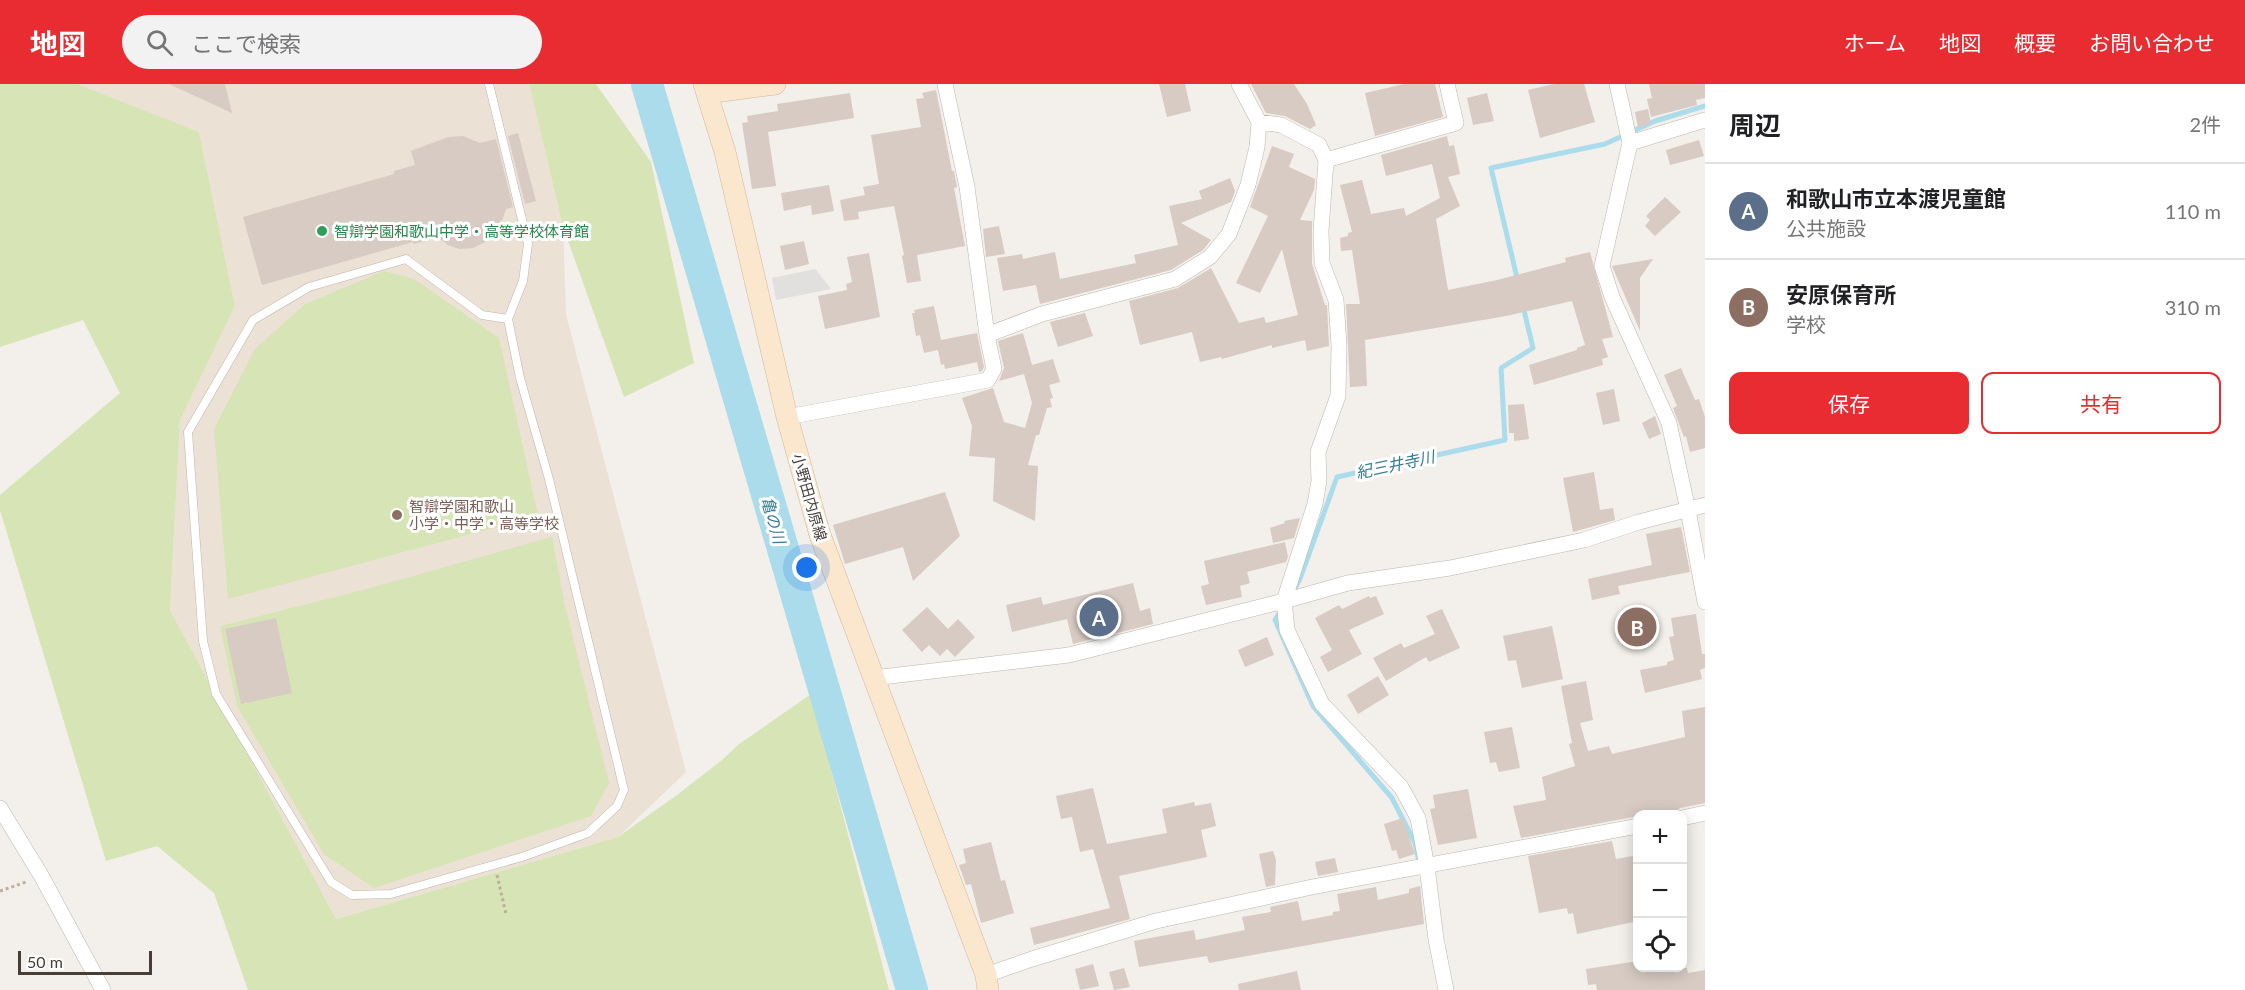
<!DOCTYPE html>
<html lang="ja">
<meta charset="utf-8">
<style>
:root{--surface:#fff;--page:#f2f2f2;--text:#202124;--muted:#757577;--line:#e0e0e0;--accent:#e82c31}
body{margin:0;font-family:Lato,"Noto Sans JP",sans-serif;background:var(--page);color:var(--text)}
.controls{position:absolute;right:18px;bottom:18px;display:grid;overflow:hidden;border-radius:12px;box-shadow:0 3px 15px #0003}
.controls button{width:54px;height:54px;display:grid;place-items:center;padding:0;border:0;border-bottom:2px solid var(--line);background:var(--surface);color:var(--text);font:30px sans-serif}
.scale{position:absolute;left:18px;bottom:15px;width:134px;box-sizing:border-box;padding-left:6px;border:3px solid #473e38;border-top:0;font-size:16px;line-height:21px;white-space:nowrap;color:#473e38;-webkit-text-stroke:4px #fff;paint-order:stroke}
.you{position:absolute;left:807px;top:484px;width:21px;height:21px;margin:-15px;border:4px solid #fff;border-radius:50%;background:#1a73e8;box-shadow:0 0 0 9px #1a73e833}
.badge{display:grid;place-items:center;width:39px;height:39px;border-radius:50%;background:var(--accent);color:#fff;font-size:20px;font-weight:700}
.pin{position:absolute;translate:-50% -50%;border:3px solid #fff;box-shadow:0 2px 6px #0006}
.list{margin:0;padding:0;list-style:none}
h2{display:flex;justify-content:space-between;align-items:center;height:78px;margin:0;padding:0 24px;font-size:26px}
h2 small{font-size:20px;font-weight:400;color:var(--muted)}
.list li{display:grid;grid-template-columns:39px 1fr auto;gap:18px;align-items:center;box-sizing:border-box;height:96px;padding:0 24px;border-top:2px solid var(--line)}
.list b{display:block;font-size:22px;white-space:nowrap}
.list p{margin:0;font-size:20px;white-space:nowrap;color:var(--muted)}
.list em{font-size:20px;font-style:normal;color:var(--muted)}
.actions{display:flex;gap:12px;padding:18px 24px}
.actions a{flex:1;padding:14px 0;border:2px solid var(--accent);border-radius:12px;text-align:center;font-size:21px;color:var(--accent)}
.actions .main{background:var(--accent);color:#fff}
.icon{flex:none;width:33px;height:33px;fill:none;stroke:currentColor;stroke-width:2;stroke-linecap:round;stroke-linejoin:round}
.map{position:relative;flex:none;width:1705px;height:906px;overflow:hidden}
header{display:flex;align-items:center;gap:36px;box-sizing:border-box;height:84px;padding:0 30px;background:var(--accent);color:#fff}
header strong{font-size:28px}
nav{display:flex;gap:33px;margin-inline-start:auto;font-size:21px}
.search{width:420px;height:54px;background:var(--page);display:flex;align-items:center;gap:15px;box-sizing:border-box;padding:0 21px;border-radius:33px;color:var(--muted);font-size:22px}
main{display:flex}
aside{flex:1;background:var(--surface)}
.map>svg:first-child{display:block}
.education{fill:#ebe1d5}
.green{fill:#d7e4b6}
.parking{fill:#e2e0de}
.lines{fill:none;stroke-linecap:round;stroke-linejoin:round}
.stream{stroke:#abdceb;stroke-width:5}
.river{stroke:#abdceb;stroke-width:32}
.building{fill:#d7cbc3}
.lane-casing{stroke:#beb5ad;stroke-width:9}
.street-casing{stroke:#beb5ad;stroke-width:16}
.secondary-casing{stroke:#cfb99d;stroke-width:22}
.path{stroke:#bfae9f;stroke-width:3;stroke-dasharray:3 3;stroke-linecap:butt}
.lane{stroke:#fff;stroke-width:8}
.street{stroke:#fff;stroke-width:15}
.secondary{stroke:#fae7cd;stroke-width:21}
.leisure-dot{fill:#2e9e5b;stroke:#fff;stroke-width:2}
.education-dot{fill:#8d6e63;stroke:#fff;stroke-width:2}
.labels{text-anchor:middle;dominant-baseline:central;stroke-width:6;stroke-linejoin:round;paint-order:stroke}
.leisure-label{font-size:15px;fill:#27864d;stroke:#fff;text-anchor:start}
.street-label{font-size:15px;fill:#473e38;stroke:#fff}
.education-label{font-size:15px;fill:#785e54;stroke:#fff;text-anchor:start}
.water-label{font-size:16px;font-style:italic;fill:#347c93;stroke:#fff}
</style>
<header>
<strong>地図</strong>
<div class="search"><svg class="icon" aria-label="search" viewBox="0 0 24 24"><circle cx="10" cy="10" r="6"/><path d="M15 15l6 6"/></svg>ここで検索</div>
<nav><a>ホーム</a><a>地図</a><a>概要</a><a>お問い合わせ</a></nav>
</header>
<main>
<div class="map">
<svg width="1705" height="906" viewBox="0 0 1705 906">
<rect width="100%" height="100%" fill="#f3efea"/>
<!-- education -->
<path class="education" d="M 78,0 L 529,0 L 563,143 L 566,231 L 686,688 L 618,753 L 336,835 L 170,526 L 180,336 L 235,222 L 199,48 Z"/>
<!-- green -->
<path class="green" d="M 0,0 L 78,0 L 199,48 L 235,222 L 180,336 L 170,526 L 336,835 L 618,753 L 677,711 L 722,676 L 738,661 L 811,610 L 889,906 L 248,906 L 214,809 L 157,762 L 106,777 L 0,426 L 0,411 L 120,309 L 83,236 L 0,263 Z
M 529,0 L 596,0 L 651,78 L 694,279 L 624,313 L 563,143 Z
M 384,187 L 414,195 L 499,254 L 538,432 L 228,515 L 214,345 L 255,265 L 305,220 Z
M 552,453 L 565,522 L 609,699 L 591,732 L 374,804 L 324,770 L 237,622 L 220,542 L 363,506 Z"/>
<!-- parking -->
<path class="parking" d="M 815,185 L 831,205 L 776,216 L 772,194 Z"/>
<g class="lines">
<!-- stream -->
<path class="stream" d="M 1518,198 L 1491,84 L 1605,60 L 1655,37 L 1705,22
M 1294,506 L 1300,495 L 1337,393 L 1505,356 L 1501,284 L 1533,264 L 1523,222
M 1281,526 L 1275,536 L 1313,622 L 1392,714 L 1415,759 L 1419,778"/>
<!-- river -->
<path class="river" d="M 647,0 L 912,906"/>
</g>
<!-- building -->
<path class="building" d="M 169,0 L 225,0 L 232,29 Z
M 1159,0 L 1185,0 L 1191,27 L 1167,33 Z
M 1251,0 L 1294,0 L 1307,20 L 1316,41 L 1310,45 L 1285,32 L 1266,29 Z
M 1404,0 L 1435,0 L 1443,33 L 1375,52 L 1365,9 Z
M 1554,0 L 1584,0 L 1595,38 L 1540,54 L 1528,6 Z
M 1649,0 L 1705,0 L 1705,14 L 1696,16 L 1697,21 L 1651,33 L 1647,15 L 1652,14 Z
M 936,6 L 952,87 L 954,87 L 957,103 L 954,104 L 965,162 L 917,171 L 921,197 L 907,199 L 902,172 L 904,171 L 894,122 L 858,128 L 859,135 L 844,137 L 840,116 L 865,111 L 863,103 L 879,100 L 871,51 L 921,43 L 916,15 L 924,14 L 922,9 Z
M 850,9 L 854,34 L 768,48 L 776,102 L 752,105 L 742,39 L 748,38 L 747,32 L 778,27 L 777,20 Z
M 1487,9 L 1494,37 L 1473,41 L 1467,14 Z
M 1648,25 L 1651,40 L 1638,43 L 1635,28 Z
M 518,49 L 536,117 L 525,120 L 508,52 Z
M 463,52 L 480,59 L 496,55 L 513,123 L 506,125 L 500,142 L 485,158 L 473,164 L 459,165 L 448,161 L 439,154 L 413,160 L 413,158 L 262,201 L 243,133 L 394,90 L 394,87 L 415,81 L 411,67 L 448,53 Z
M 1447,52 L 1449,62 L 1454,61 L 1460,90 L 1448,93 L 1460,122 L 1436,135 L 1448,206 L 1497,196 L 1566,178 L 1565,174 L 1590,168 L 1613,253 L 1602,255 L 1608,273 L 1602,275 L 1603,281 L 1534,301 L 1529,281 L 1577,266 L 1577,264 L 1585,261 L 1572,217 L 1506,232 L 1365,256 L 1367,302 L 1350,303 L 1346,220 L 1360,220 L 1352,166 L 1341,167 L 1340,154 L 1348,152 L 1348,149 L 1352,148 L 1340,101 L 1362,96 L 1371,130 L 1404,124 L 1406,132 L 1440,114 L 1432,80 L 1386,92 L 1381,71 Z
M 1699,56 L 1704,72 L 1670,81 L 1666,66 Z
M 1272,62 L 1294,70 L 1289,83 L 1315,95 L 1314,106 L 1300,136 L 1312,137 L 1312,180 L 1325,221 L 1327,221 L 1329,262 L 1307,267 L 1305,256 L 1272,264 L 1272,261 L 1222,275 L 1221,273 L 1200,278 L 1192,248 L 1140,261 L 1129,217 L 1178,204 L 1211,184 L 1239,239 L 1264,233 L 1266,239 L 1298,231 L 1282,165 L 1260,209 L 1236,199 L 1268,132 L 1250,123 Z
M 1230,94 L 1235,107 L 1231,118 L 1181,139 L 1211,156 L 1203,166 L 1171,186 L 1040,220 L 1036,201 L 1003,207 L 997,174 L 1022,170 L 1023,175 L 1055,168 L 1060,195 L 1136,179 L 1134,171 L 1178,161 L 1169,122 L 1202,115 L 1199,107 Z
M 829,101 L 834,127 L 812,131 L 811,121 L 784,127 L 781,109 Z
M 1665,113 L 1681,128 L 1655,152 L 1645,142 L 1650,136 L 1646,132 Z
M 999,142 L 1005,170 L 986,173 L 983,145 Z
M 804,157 L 809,180 L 785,186 L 780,162 Z
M 869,169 L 880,233 L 825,245 L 818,212 L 847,206 L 846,200 L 852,198 L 847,173 Z
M 1653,175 L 1640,194 L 1640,247 L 1612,182 Z
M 934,222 L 941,256 L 977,249 L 984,283 L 982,287 L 979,288 L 977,278 L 945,285 L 944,280 L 941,281 L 938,266 L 924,269 L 920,251 L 916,252 L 912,229 L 915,229 L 914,226 Z
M 1085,229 L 1093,252 L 1058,263 L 1050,238 Z
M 1023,249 L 1032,281 L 1053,275 L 1060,298 L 1049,301 L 1053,314 L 1050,315 L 1052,323 L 1047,324 L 1039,351 L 1036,351 L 1028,381 L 1038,382 L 1035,437 L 993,417 L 995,374 L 969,372 L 972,342 L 962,314 L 993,304 L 1004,338 L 1025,344 L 1032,319 L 1024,290 L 999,297 L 1004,284 L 998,257 Z
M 1681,284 L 1695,316 L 1699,315 L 1705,333 L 1705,364 L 1690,368 L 1686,352 L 1684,353 L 1673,324 L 1677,322 L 1664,291 Z
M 1614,305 L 1620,337 L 1603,341 L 1596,309 Z
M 1524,320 L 1529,355 L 1514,357 L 1514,349 L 1509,349 L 1508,321 Z
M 1655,332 L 1661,350 L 1649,355 L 1642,339 Z
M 1594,388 L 1600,426 L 1613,424 L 1615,436 L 1573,448 L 1563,394 Z
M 945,408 L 960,452 L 913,497 L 903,463 L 845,480 L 833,441 Z
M 1300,434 L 1294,454 L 1273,459 L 1270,444 L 1285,439 L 1284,437 Z
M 1681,443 L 1690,488 L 1618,502 L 1620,510 L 1592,516 L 1588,495 L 1652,481 L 1646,450 Z
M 1285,458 L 1288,473 L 1286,478 L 1247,488 L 1250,499 L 1240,502 L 1242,513 L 1206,521 L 1201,502 L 1209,500 L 1204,477 Z
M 1133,499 L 1140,527 L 1150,524 L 1153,540 L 1073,560 L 1067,535 L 1012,548 L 1006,521 L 1041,513 L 1043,521 Z
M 1369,512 L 1370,514 L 1376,512 L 1384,530 L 1349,546 L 1362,570 L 1328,588 L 1320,573 L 1332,566 L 1315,534 L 1339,521 L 1342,525 Z
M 927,523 L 948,545 L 958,535 L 975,553 L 955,573 L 947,565 L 940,572 L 929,561 L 922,568 L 902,546 Z
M 1442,525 L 1460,564 L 1429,578 L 1426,573 L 1386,597 L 1373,574 L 1401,559 L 1404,564 L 1435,550 L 1426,532 Z
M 1696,530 L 1702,570 L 1705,570 L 1705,584 L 1700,586 L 1702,595 L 1645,609 L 1640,586 L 1667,581 L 1667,578 L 1674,576 L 1669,553 L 1674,552 L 1671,534 Z
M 276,534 L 292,609 L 241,620 L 225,545 Z
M 1552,542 L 1563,595 L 1522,604 L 1516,576 L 1508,577 L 1503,552 Z
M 1267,553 L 1274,571 L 1245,583 L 1238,566 Z
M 1378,592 L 1389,611 L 1358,630 L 1347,611 Z
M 1586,597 L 1593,636 L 1580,639 L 1588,667 L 1609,662 L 1612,670 L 1685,653 L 1682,627 L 1705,623 L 1705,719 L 1680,724 L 1673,730 L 1638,730 L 1638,732 L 1521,754 L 1513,722 L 1546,716 L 1542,693 L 1575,682 L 1569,660 L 1572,659 L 1561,602 Z
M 1512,643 L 1520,684 L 1499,688 L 1496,678 L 1490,679 L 1484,648 Z
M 1093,704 L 1107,760 L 1167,749 L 1162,725 L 1194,718 L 1195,722 L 1211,719 L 1216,742 L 1201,746 L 1207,773 L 1119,792 L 1130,835 L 1034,861 L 1030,844 L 1110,824 L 1093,765 L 1080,768 L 1072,733 L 1061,735 L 1056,712 Z
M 1468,705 L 1477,754 L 1438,761 L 1430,725 L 1435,724 L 1433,711 Z
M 1403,734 L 1415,770 L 1399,775 L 1396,766 L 1392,767 L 1384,740 Z
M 1612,757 L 1616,775 L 1638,771 L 1638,837 L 1577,850 L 1573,829 L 1568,830 L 1567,824 L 1539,829 L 1528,772 Z
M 991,758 L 1001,797 L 1005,796 L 1014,829 L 981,839 L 971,800 L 966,801 L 959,781 L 966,779 L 963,765 Z
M 1273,767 L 1276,776 L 1275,801 L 1266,803 L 1259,770 Z
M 1335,774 L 1338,788 L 1318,792 L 1315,778 Z
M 1420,802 L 1424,840 L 1209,879 L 1207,872 L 1139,883 L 1134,857 L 1194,846 L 1196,856 L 1245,846 L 1242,833 L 1271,828 L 1270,823 L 1298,817 L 1302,837 L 1333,831 L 1333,828 L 1340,827 L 1337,810 L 1376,803 L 1378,816 L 1409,809 L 1409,805 Z
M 1638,877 L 1638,884 L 1687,884 L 1688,889 L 1705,886 L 1705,906 L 1597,906 L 1596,900 L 1588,901 L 1586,885 Z
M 1093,880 L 1099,902 L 1080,906 L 1075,885 Z
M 1124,884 L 1130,903 L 1114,906 L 1109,888 Z
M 1297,887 L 1301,906 L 1239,906 L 1238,900 Z"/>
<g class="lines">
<defs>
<path id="lane" d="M 489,0 L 528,160 L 523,197 L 508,235 L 520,294 L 549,395 L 624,706 L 617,722 L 588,749 L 522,773 L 391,810 L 352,811 L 331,798 L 216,610 L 203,557 L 188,348 L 253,236 L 309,203 L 406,175 L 482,231 L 508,235"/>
<path id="street" d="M 1617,0 L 1630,59 L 1602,182 L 1612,213 L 1669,339 L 1688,426 L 1705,518
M 1259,38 L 1281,41 L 1319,61 L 1326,76 L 1321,147 L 1322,179 L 1336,216 L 1339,262 L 1338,312 L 1318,368 L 1319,397 L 1315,420 L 1284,517 L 1287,546 L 1322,620 L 1401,703 L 1418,734 L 1427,783 L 1436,855 L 1446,906
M 1630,59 L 1705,36
M 1326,76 L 1456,39 L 1447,0
M 987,251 L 1042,230 L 1175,195 L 1210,173 L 1229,150 L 1248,101 L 1257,63 L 1259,38 L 1239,0
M 787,333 L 988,296 L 994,285 L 987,251 L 967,103 L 945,0
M 873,594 L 1069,571 L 1284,517 L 1348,499 L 1450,484 L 1584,456 L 1639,438 L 1705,421
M 0,724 L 42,793 L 103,906
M 1682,734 L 1705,729
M 986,891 L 1032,875 L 1156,837 L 1312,803 L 1638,742"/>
<path id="secondary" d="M 704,0 L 725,68 L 787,333 L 820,451 L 986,891 L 988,906
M 707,9 L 775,0"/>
</defs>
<!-- lane casing -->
<use href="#lane" class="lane-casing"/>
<!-- street casing -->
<use href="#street" class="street-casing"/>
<!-- secondary casing -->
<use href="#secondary" class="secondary-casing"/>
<!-- path -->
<path class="path" d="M 497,791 L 506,830
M 0,807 L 26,798"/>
<!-- lane -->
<use href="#lane" class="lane"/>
<!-- street -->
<use href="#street" class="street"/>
<!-- secondary -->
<use href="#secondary" class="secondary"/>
</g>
<!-- markers -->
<circle class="leisure-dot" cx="322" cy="147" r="6"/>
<circle class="education-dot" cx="397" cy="431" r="6"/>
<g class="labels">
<!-- leisure labels -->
<g class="leisure-label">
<text x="334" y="147">智辯学園和歌山中学・高等学校体育館</text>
</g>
<!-- street labels -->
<g class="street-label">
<text transform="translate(810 413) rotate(74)">小野田内原線</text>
</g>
<!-- education labels -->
<g class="education-label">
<text x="409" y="422">智辯学園和歌山<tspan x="409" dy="17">小学・中学・高等学校</tspan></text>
</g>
<!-- water labels -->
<g class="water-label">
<text transform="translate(1395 380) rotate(-12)">紀三井寺川</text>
<text transform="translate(774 436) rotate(74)">亀の川</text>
</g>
</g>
</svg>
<div class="controls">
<button>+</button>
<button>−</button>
<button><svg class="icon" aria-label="locate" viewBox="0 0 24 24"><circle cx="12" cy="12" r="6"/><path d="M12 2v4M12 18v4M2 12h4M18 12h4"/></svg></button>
</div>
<div class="scale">50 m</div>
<div class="you"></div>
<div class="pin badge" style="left:1099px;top:533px;background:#5c6f8a">A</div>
<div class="pin badge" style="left:1637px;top:543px;background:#8d6e63">B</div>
</div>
<aside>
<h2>周辺<small>2件</small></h2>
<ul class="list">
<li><span class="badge" style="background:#5c6f8a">A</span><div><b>和歌山市立本渡児童館</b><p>公共施設</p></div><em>110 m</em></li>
<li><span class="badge" style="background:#8d6e63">B</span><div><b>安原保育所</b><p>学校</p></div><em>310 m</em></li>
</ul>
<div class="actions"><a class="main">保存</a><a>共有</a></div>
</aside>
</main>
